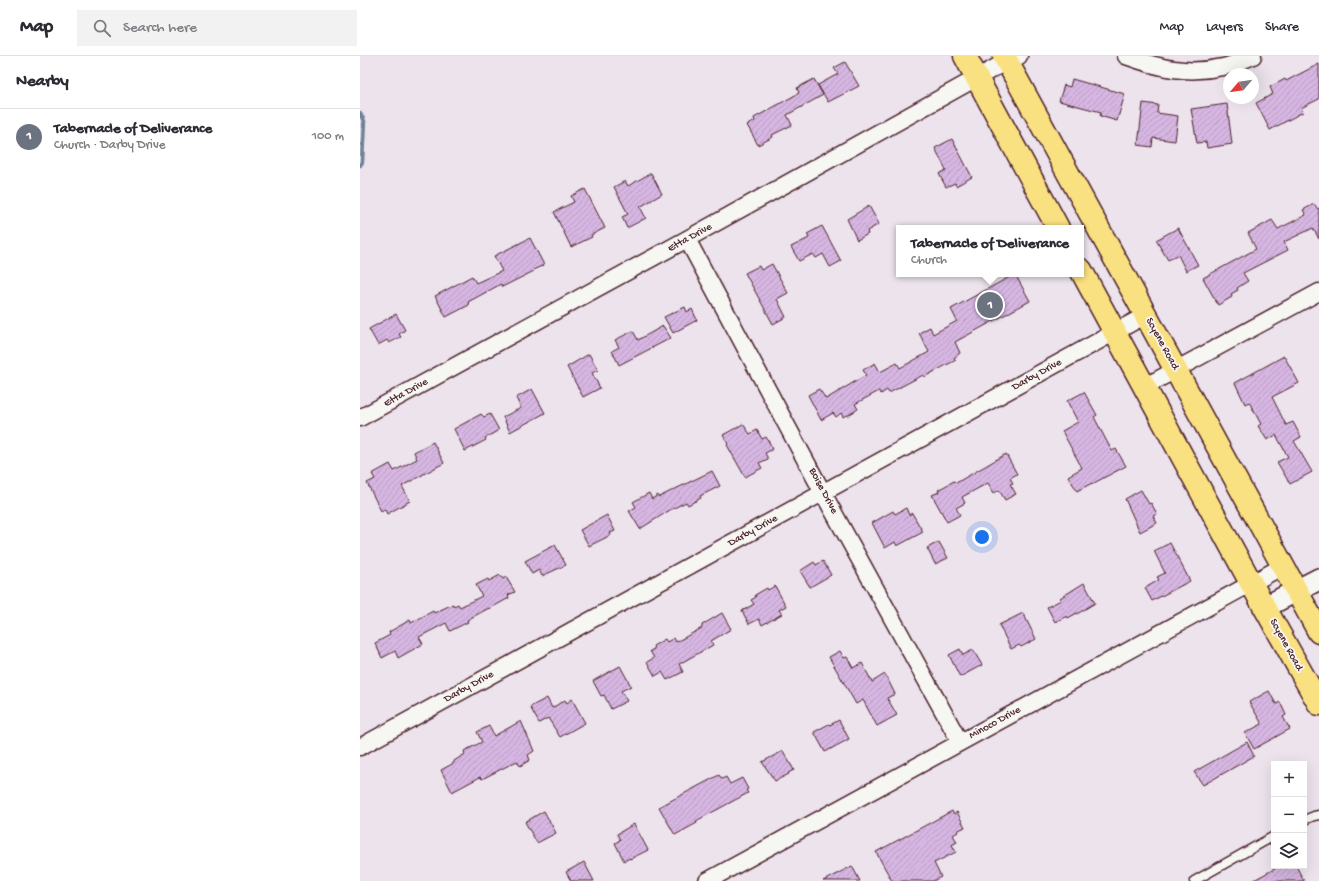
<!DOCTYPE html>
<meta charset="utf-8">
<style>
:root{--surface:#fff;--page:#f2f2f3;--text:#2b2b33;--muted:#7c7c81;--line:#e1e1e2;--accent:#1a73e8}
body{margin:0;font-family:"Gochi Hand",sans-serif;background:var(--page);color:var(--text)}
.controls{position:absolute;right:12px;bottom:12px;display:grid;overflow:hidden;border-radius:0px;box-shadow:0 4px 16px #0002}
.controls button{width:36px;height:36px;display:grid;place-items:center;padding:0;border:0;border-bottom:1px solid var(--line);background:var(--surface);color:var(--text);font:20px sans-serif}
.compass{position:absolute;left:863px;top:12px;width:36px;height:36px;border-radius:50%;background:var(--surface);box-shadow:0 4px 16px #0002;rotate:241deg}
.you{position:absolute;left:622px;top:481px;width:14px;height:14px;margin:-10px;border:3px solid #fff;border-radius:50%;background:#1a73e8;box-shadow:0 0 0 6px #1a73e833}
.badge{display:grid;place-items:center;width:26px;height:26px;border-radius:50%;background:var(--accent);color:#fff;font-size:13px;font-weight:700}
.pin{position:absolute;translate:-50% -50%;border:2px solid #fff;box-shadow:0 1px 4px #0006}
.popup{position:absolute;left:536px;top:169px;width:188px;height:52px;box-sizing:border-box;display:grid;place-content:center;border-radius:0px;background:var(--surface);filter:drop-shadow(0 1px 3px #0005);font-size:13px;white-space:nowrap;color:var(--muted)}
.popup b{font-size:15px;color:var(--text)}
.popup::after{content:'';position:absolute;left:50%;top:100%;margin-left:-8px;border:8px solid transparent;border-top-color:var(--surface)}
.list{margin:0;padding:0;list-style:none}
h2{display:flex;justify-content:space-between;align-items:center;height:52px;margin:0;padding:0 16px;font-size:17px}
h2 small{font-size:13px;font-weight:400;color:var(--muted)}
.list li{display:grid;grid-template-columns:26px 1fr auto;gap:12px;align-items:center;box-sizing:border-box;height:56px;padding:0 16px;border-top:1px solid var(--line)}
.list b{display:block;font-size:15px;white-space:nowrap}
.list p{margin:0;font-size:13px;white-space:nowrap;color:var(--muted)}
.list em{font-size:13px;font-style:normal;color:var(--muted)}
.icon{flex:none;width:22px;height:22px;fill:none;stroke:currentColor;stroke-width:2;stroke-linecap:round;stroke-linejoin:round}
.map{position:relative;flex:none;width:959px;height:825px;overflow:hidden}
header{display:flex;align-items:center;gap:24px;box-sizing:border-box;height:56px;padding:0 20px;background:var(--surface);border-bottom:1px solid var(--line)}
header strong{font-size:19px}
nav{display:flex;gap:22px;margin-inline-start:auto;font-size:14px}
.search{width:280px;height:36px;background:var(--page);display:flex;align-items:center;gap:10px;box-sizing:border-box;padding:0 14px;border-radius:0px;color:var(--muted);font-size:15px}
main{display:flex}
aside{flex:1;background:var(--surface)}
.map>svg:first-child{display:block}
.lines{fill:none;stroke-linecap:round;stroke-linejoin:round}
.stream{stroke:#6c8499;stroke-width:4.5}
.building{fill:url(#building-hatch);stroke:#4a1f2b}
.service-casing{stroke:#4a1f2b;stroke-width:11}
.minor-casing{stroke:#4a1f2b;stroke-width:19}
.tertiary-casing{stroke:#4a1f2b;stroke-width:24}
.primary-casing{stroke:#4a1f2b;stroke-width:25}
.service{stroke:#f6f6f2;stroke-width:8}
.minor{stroke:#f6f6f2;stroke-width:16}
.tertiary{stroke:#f6f6f2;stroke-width:21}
.primary{stroke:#f9e181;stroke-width:22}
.labels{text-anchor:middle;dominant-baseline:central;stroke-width:3.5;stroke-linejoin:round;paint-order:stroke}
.street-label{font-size:11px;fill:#4a1f2b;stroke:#f6f6f2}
</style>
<header>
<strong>Map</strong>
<div class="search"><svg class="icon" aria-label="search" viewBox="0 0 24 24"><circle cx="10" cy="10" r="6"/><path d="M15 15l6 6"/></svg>Search here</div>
<nav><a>Map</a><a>Layers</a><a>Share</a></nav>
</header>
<main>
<aside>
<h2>Nearby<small></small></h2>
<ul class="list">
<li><span class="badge" style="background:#6b7280">1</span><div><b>Tabernacle of Deliverance</b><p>Church · Darby Drive</p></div><em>100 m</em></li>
</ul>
</aside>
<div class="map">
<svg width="959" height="825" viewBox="0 0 959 825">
<defs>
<pattern id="building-hatch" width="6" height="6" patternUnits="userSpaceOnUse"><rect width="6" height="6" fill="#d6b6e2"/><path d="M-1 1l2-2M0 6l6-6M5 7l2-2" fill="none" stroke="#b99cc2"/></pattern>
</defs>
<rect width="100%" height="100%" fill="#ece3ed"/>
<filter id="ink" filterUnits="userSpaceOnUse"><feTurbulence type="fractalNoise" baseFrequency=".025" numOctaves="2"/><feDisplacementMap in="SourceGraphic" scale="8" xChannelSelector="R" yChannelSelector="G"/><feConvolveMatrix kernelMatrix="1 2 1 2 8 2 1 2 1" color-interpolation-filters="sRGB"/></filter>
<g filter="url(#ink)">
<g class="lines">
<!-- stream -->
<path class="stream" d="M 0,57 L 4,65 L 2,106 L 0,109"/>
</g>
<!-- building -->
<path class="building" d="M 485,6 L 499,30 L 468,46 L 458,29 L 478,18 L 474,12 Z
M 959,8 L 959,43 L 941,52 L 943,56 L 910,74 L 896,47 L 913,38 L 910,31 L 925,23 L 926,25 Z
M 454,23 L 463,39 L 427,59 L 432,69 L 412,79 L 413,81 L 398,89 L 387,69 L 395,65 L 394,62 L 439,37 L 437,32 Z
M 712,23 L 765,38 L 757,65 L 740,60 L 741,56 L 699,45 L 704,29 L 710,31 Z
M 783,47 L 798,49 L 797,57 L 818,60 L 815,85 L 793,82 L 792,91 L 778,89 Z
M 867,48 L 872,88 L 847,92 L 846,86 L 837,87 L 831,53 Z
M 592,83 L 612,121 L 596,130 L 595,127 L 586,131 L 579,118 L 586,114 L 575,92 Z
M 291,117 L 302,138 L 280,151 L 286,162 L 267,172 L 262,161 L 268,158 L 254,131 L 265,125 L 268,130 Z
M 225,133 L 245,172 L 231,179 L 232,181 L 211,191 L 194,156 L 214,146 L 211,140 Z
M 954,148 L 957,153 L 959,152 L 959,183 L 953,172 L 924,186 L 928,194 L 883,217 L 888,225 L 877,232 L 878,234 L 871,238 L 872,241 L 858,249 L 843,222 L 896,193 L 888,177 L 912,164 L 918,173 L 946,159 L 943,154 Z
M 509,150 L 519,168 L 507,175 L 508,178 L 497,184 L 487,163 Z
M 462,170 L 481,205 L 470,211 L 463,198 L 456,202 L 453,198 L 439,205 L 431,191 L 449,182 L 447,178 Z
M 818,172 L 838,209 L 826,215 L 818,199 L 808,204 L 796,184 Z
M 170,182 L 184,209 L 173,214 L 174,215 L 142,231 L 141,228 L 108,246 L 109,249 L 86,261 L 75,240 L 112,220 L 116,227 L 142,215 L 134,200 Z
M 412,208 L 428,237 L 417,243 L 426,261 L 413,268 L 385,217 L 399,210 L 401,214 Z
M 655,218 L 670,245 L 595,286 L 600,297 L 594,302 L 596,304 L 564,321 L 563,319 L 529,337 L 527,334 L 521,338 L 519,335 L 495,348 L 498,353 L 487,360 L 486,359 L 483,361 L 481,357 L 476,361 L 473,357 L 461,364 L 448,339 L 459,333 L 466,343 L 506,319 L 503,314 L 515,307 L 520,316 L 537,307 L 540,312 L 569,296 L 559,277 L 570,271 L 573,278 L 597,265 L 591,253 Z
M 325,251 L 327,256 L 332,253 L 337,264 L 313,277 L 304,261 Z
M 36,258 L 45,274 L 39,278 L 41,281 L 29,287 L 27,284 L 18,289 L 9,273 Z
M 303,270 L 311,282 L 259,309 L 252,295 L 259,291 L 255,284 L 273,275 L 278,284 Z
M 229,298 L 238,314 L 232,317 L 240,332 L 223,341 L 207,311 Z
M 924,300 L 939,327 L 912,341 L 926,369 L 933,366 L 941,381 L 934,385 L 952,416 L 930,428 L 917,406 L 928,401 L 916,379 L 907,384 L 898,370 L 901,368 L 889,346 L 885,348 L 875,327 Z
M 172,333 L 185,357 L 150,376 L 143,361 L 161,352 L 156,342 Z
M 724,336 L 737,359 L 734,361 L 745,382 L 752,395 L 756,393 L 766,410 L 732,428 L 732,427 L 717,435 L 708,420 L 722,412 L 702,375 L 718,366 L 707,345 Z
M 121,358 L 124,361 L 130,358 L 139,374 L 125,382 L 126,384 L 105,395 L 94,373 Z
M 383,368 L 390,378 L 397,374 L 402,383 L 406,381 L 413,393 L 405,397 L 408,403 L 399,407 L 402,412 L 385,421 L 367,389 L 368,388 L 363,379 Z
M 73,386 L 84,407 L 42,430 L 50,445 L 27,458 L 25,453 L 21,455 L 7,427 L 15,423 L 12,418 L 30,408 L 34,415 L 57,403 L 54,396 Z
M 646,398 L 657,418 L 650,422 L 653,427 L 650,428 L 656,438 L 645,444 L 639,434 L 634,437 L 628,427 L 602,441 L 605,447 L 596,452 L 600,459 L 587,466 L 572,439 L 579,436 L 578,434 L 594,425 L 596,427 Z
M 352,415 L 360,430 L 340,440 L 341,442 L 328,449 L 326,446 L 310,454 L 280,473 L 269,455 L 276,451 L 273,446 L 289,437 L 292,443 L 298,439 L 299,441 Z
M 781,434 L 789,448 L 791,447 L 797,458 L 793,460 L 797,467 L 780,476 L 765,443 Z
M 546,452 L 549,459 L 552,457 L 563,476 L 537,490 L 535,486 L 525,492 L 512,467 L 533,455 L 535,458 Z
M 247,459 L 255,475 L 250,477 L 251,479 L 229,490 L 220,474 Z
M 579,486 L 588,502 L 575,508 L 567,492 Z
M 810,487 L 830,525 L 792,545 L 785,532 L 799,524 L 797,521 L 805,517 L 794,495 Z
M 195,489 L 206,509 L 182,520 L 179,514 L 172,518 L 165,505 Z
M 463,505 L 471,519 L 450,531 L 440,515 L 454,506 L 456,509 Z
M 140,519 L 143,523 L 146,521 L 155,536 L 148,539 L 149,542 L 129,553 L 129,552 L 107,564 L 108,566 L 90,575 L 86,567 L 59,581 L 63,588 L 38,602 L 35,595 L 22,602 L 15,587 L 30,579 L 29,576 L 50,564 L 51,567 L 73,555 L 74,557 L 93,548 L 94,550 L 98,548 L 100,551 L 122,540 L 116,529 L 128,523 L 129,525 Z
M 724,527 L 735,547 L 717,558 L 717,557 L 708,562 L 707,560 L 695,566 L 687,551 L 701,544 L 700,542 Z
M 415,530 L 426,550 L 419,554 L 422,558 L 402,569 L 399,563 L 389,568 L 382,555 L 394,548 L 391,544 L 396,541 L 395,539 L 407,532 L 408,534 Z
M 362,557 L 371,573 L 351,585 L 353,589 L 319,608 L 323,616 L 307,624 L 302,616 L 295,620 L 287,606 L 294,602 L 290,595 L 294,593 L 293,590 L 305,583 L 307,586 L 314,582 L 316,586 L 342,572 L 342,569 Z
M 663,557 L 676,583 L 661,591 L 659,589 L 651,593 L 639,569 Z
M 600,593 L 603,599 L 613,594 L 622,609 L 600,621 L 589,599 Z
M 480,595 L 484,602 L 487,601 L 493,612 L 502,607 L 512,626 L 525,618 L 535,638 L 527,642 L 537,659 L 517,670 L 503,644 L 496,648 L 469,601 Z
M 260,610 L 271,630 L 261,635 L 267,645 L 251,653 L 244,639 L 241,640 L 233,625 Z
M 909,635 L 916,648 L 920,646 L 926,659 L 923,661 L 930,673 L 894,693 L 885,677 L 902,668 L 889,646 Z
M 187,642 L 192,652 L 205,644 L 207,647 L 212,643 L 225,667 L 200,681 L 188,662 L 179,667 L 170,651 Z
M 479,664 L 489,683 L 465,696 L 454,676 L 469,668 L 470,669 Z
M 161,665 L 174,695 L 168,699 L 170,704 L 160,710 L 157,705 L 122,723 L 120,721 L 92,736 L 81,714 L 94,707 L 94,705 L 105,698 L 104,695 L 122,686 L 117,676 L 129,670 L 134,680 Z
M 887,686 L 894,700 L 843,729 L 834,716 Z
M 423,695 L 434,714 L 428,717 L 429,718 L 415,725 L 402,706 Z
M 359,719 L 362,723 L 366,721 L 370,728 L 382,722 L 388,733 L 386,734 L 388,737 L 336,765 L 337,767 L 315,779 L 299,751 Z
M 184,755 L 196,777 L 177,787 L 165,766 Z
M 592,755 L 594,758 L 597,756 L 605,771 L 597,775 L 598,776 L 593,779 L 597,786 L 592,789 L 596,796 L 574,807 L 581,821 L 573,825 L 532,825 L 516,796 Z
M 274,768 L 288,794 L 270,803 L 270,802 L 264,805 L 255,787 L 260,784 L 257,778 Z
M 224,806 L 234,825 L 211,825 L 206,816 Z
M 492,810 L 500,825 L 463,825 Z
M 920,810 L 936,810 L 944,825 L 892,825 Z"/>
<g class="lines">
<defs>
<path id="service" d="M 944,764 L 954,760 L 959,759
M 834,825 L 914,780"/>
<path id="minor" d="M 766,0 C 799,12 827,19 863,11 C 873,9 883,4 893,0
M 327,183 L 463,437 L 600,686
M 784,331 L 959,236
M 0,362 L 327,183 L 647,5 L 659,0
M 0,691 L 786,259
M 347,825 L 923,510"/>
<path id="tertiary" d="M 905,551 L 959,523"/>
<path id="primary" d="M 605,0 L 698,172
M 644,0 L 959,576
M 721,214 L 891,527 L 959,648"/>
</defs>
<!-- service casing -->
<use href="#service" class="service-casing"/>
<!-- minor casing -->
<use href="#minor" class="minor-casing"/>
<!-- tertiary casing -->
<use href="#tertiary" class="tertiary-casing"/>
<!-- primary casing -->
<use href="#primary" class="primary-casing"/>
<!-- service -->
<use href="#service" class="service"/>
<!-- minor -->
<use href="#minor" class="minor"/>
<!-- tertiary -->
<use href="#tertiary" class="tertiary"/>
<!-- primary -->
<use href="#primary" class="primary"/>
</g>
</g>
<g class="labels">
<!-- street labels -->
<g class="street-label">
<text transform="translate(330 182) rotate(-29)">Etta Drive</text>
<text transform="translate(802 288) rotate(61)">Scyene Road</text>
<text transform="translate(677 319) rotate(-29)">Darby Drive</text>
<text transform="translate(46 337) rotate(-29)">Etta Drive</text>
<text transform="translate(463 435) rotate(62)">Boise Drive</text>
<text transform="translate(393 475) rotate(-29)">Darby Drive</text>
<text transform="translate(926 589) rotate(61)">Scyene Road</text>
<text transform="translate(109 631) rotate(-29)">Darby Drive</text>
<text transform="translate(635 667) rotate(-29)">Minoco Drive</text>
</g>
</g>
</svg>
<div class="controls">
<button>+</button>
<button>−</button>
<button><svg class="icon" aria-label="layers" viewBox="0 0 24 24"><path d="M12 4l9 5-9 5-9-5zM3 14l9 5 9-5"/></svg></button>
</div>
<svg class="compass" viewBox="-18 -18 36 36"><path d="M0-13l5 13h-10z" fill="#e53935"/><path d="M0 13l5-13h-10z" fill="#7c7c81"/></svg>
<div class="you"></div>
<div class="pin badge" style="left:630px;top:249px;background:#6b7280">1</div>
<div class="popup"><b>Tabernacle of Deliverance</b>Church</div>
</div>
</main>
